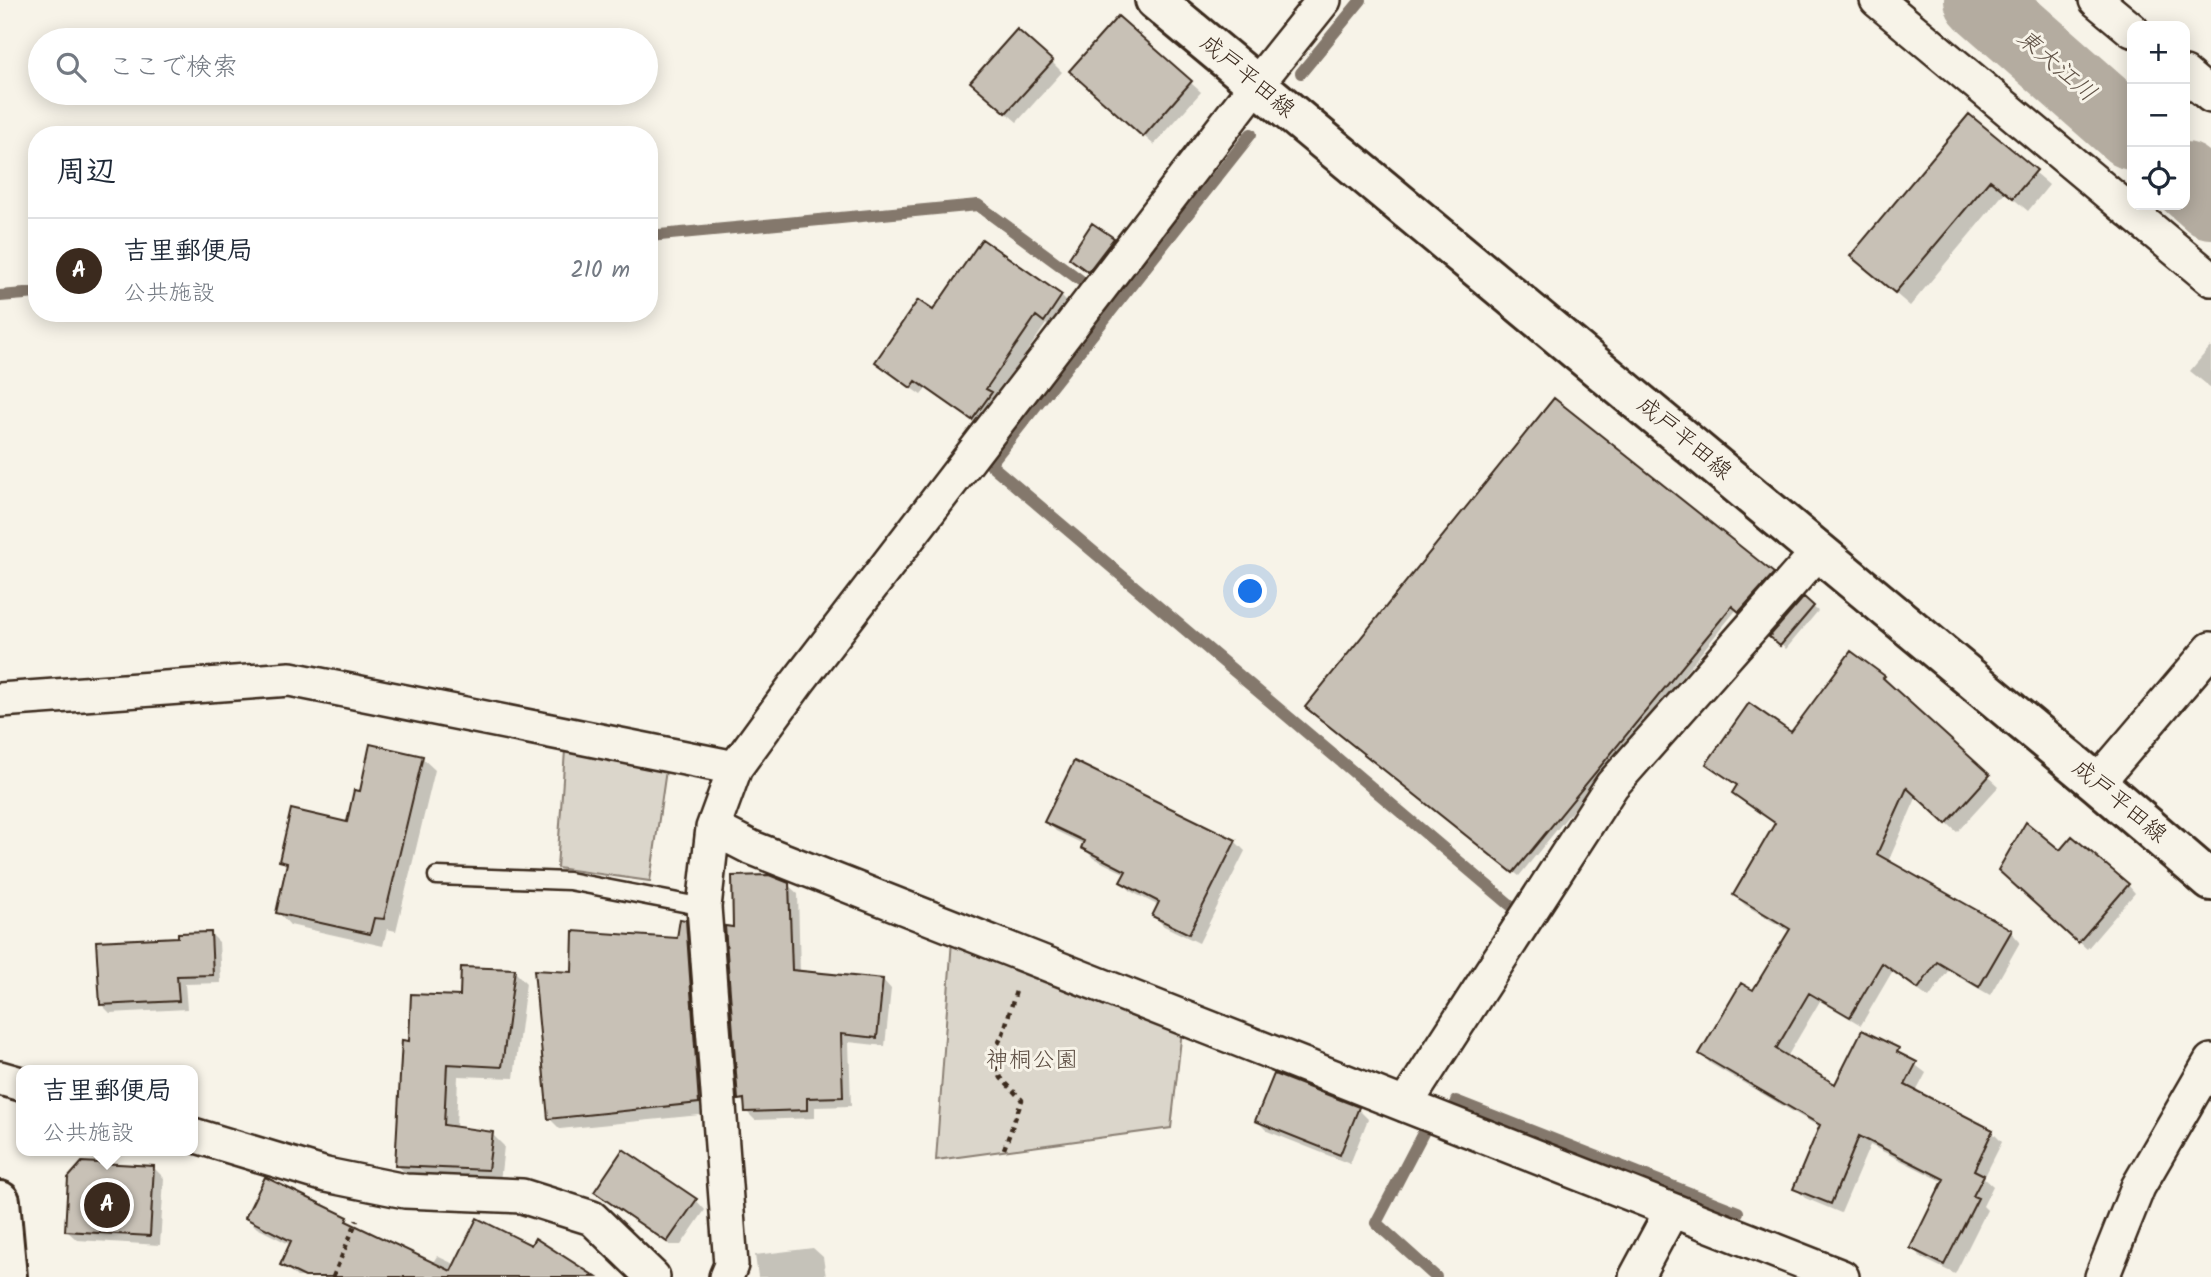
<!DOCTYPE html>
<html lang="ja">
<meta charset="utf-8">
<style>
:root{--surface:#fff;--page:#f2f2f3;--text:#1f2937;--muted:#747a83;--line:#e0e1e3;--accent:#3b2a1e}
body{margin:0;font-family:Kalam,"Klee One",sans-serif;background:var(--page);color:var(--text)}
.controls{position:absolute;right:21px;top:21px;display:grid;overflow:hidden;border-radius:14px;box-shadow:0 4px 18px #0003}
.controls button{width:63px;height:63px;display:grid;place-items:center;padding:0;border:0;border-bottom:2px solid var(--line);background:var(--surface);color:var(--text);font:35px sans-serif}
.you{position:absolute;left:1251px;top:592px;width:24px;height:24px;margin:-18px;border:5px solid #fff;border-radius:50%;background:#1a73e8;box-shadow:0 0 0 10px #1a73e833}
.badge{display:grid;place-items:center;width:46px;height:46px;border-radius:50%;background:var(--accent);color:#fff;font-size:23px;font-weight:700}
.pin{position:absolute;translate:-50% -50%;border:4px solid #fff;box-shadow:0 2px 7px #0006}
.popup{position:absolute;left:16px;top:1065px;width:182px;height:91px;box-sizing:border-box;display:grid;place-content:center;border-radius:14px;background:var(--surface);filter:drop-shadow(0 2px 5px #0005);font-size:23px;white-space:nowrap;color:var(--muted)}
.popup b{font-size:26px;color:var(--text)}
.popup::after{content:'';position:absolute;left:50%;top:100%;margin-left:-14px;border:14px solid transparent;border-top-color:var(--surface)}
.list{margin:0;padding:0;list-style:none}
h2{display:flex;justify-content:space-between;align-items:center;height:91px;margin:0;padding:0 28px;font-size:30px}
h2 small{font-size:23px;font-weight:400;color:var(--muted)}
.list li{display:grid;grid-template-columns:46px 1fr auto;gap:21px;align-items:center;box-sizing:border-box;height:105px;padding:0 28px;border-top:2px solid var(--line)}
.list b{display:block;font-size:26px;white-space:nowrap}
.list p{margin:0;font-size:23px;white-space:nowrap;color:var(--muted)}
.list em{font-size:23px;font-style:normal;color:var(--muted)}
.icon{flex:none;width:38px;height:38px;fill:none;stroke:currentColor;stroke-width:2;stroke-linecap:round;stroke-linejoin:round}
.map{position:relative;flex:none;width:2211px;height:1277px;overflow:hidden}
.search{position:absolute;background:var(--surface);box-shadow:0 4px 18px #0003;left:28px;top:28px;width:630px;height:77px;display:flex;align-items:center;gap:18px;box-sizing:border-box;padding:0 24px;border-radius:38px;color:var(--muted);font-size:26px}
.panel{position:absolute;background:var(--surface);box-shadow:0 4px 18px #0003;left:28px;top:126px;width:630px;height:196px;border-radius:28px}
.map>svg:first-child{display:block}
.green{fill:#dbd6cb;stroke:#8b8074;stroke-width:2}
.shadow{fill:#0003}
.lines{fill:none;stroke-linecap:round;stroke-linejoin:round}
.stream{stroke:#84786c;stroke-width:12}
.river{stroke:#b4aca0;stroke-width:74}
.building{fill:#c8c1b6;stroke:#3b2a1e;stroke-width:2}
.lane-casing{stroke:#3b2a1e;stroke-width:21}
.street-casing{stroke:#3b2a1e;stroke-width:38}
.secondary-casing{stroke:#3b2a1e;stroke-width:44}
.path{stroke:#3b2a1e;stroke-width:4.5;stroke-dasharray:5 5;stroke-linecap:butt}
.lane{stroke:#f7f3e8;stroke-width:16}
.street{stroke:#f7f3e8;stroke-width:33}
.secondary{stroke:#f7f3e8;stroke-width:38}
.labels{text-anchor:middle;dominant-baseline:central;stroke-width:6;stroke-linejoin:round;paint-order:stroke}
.street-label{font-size:23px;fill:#3b2a1e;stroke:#f7f3e8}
.park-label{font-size:23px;fill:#5b4c41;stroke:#f7f3e8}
.water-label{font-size:24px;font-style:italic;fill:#5f5145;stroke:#f7f3e8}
</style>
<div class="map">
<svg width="2211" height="1277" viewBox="0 0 2211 1277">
<rect width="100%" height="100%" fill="#f7f3e8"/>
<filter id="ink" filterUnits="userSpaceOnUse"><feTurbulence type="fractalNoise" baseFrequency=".0143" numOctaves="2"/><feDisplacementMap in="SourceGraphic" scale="14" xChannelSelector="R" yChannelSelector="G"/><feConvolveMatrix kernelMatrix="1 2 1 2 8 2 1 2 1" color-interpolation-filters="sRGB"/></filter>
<g filter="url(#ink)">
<!-- green -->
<path class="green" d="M 565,750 L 666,770 L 650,881 L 557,868 Z
M 952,940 L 1182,1030 L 1171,1128 L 936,1160 Z"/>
<!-- shadow -->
<path class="shadow" d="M 1118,18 L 1201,92 L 1154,145 L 1081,81 Z
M 1052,62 L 1062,72 L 1017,122 L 982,92 Z
M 1969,116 L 2049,185 L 2028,211 L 2005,192 L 1910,306 L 1852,256 Z
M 1093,226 L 1117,244 L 1094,275 L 1075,262 Z
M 983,242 L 1061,296 L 1070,305 L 1054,330 L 1046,324 L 995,398 L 982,428 L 926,389 L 921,395 L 886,371 L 877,362 L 933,313 Z
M 2211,346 L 2211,388 L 2190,371 Z
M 1772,575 L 1777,579 L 1744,615 L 1737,609 L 1519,876 L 1312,711 Z
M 1804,600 L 1818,611 L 1786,649 L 1776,641 Z
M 1884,677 L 1894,687 L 1892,689 L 1999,786 L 1957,832 L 1917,796 L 1888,862 L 2011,932 L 2020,942 L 1990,995 L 1948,971 L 1929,998 L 1892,972 L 1861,1025 L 1820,1001 L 1787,1057 L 1836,1086 L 1892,1047 L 1926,1073 L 1916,1092 L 1992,1132 L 2002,1142 L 1984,1178 L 1993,1186 L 1983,1206 L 1987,1210 L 1955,1274 L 1922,1258 L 1912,1248 L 1944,1182 L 1870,1145 L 1841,1213 L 1805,1198 L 1795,1188 L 1821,1128 L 1711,1064 L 1701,1054 L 1754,992 L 1790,932 L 1745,905 L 1735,895 L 1776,825 L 1744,803 L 1734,793 L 1738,787 L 1709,763 L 1791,734 Z
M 422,758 L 435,770 L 396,931 L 387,929 L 383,946 L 290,925 L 278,912 L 288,867 L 281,860 L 348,824 Z
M 1075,763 L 1235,841 L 1245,851 L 1199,943 L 1164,926 L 1154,916 L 1159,906 L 1132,892 L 1122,882 L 1126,874 L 1093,858 L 1084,848 L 1085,845 L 1056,831 L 1046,821 Z
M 2060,853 L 2128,885 L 2135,893 L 2087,949 L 2008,878 Z
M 788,885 L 798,894 L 800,973 L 883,980 L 891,989 L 885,1046 L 849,1042 L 851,1106 L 815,1107 L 815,1118 L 755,1120 L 746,1111 L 746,1106 L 740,1099 L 735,929 Z
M 685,921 L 696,933 L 710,1114 L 560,1129 L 550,1119 L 573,974 L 679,939 Z
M 210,933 L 219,942 L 221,983 L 185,984 L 187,1009 L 110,1013 L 101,1004 L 180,939 Z
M 514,971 L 526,983 L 514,1078 L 458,1076 L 456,1129 L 492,1134 L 504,1146 L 500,1182 L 410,1177 L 397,1165 L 411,1043 Z
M 1358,1109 L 1368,1119 L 1350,1164 L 1267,1131 L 1257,1121 Z
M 154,1168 L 164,1178 L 160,1245 L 77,1240 L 67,1231 Z
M 596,1192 L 696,1200 L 705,1210 L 681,1245 L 670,1245 L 606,1201 Z
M 342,1215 L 353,1226 L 432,1264 L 437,1256 L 456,1265 L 580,1277 L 297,1277 L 282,1264 L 291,1245 L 257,1228 L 247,1218 Z
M 813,1248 L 823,1257 L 826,1277 L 758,1277 L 755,1255 Z"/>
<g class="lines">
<!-- stream -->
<path class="stream" d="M 1301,73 L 1361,0
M 1251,134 L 990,464 L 1515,909
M 649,236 L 978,205 L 1080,280
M 0,296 L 37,293
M 1456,1101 L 1738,1212
M 1423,1133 L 1376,1223 L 1436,1277"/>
<!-- river -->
<path class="river" d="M 1981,0 L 2132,133
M 2185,179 L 2211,202"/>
</g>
<!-- building -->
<path class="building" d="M 1118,16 L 1192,81 L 1143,137 L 1069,71 Z
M 1017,29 L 1053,61 L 1006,113 L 970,82 Z
M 1969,114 L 2037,170 L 2013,198 L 1990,180 L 1895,293 L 1850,256 Z
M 1092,223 L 1114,238 L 1088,272 L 1069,258 Z
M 982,239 L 1062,295 L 1044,322 L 1036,316 L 986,389 L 992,392 L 972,420 L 916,381 L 911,388 L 875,362 L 918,300 L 933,310 Z
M 1554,398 L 1774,573 L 1739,612 L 1732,606 L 1513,873 L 1305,707 Z
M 1804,597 L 1814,606 L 1780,646 L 1769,637 Z
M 1851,651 L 1885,676 L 1883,678 L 1990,775 L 1946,824 L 1907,788 L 1877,854 L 2012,930 L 1979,987 L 1937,962 L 1918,989 L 1882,963 L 1850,1017 L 1809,993 L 1776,1049 L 1835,1084 L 1862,1030 L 1899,1048 L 1897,1052 L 1917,1062 L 1905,1085 L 1993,1130 L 1974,1170 L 1984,1175 L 1973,1196 L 1978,1198 L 1944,1265 L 1910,1248 L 1944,1179 L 1859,1136 L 1831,1204 L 1793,1189 L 1820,1125 L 1699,1054 L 1741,983 L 1753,990 L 1790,929 L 1733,895 L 1775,823 L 1732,793 L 1737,785 L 1706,764 L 1749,703 L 1791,732 Z
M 370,744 L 423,756 L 384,919 L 374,918 L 370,934 L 276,913 L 287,863 L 279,861 L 291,809 L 347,822 L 354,790 L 360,791 Z
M 1074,761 L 1236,840 L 1189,934 L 1152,916 L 1159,902 L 1120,882 L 1126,871 L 1081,848 L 1084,841 L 1044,822 Z
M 2026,822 L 2060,850 L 2072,836 L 2129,884 L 2078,943 L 1998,870 Z
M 769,875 L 789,883 L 792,970 L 883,979 L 877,1038 L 841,1034 L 843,1097 L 807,1098 L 807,1110 L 745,1112 L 744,1099 L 738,1100 L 725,926 L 733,927 L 732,876 Z
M 680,919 L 686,920 L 699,1103 L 548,1119 L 534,970 L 572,972 L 573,931 L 677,938 Z
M 211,932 L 213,975 L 177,976 L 179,1001 L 100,1005 L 96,941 L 178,937 L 178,933 Z
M 461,967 L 515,969 L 502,1067 L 447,1064 L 444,1125 L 493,1132 L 488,1170 L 395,1166 L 402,1040 L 409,1041 L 411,994 L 460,996 Z
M 1274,1074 L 1359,1107 L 1340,1155 L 1255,1121 Z
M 623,1149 L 697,1199 L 667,1242 L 594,1192 Z
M 82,1162 L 154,1166 L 150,1236 L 65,1231 L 68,1178 Z
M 265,1177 L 348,1217 L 346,1221 L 451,1271 L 477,1218 L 531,1245 L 535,1238 L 596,1277 L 305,1277 L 280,1265 L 291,1241 L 245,1218 Z"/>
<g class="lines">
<defs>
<path id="lane" d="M 437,876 L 569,881 L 704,907"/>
<path id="street" d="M 1877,0 L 2211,279
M 2096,0 L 2132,30
M 2185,74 L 2211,96
M 0,700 L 290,679 L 735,768
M 2097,783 L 2211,649
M 713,828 L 750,847 L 1842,1277
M 0,1078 L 21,1084
M 1405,1105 L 1612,785 L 1819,551
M 193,1135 L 326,1175 L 405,1191 L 522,1196 L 592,1218 L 653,1277
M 726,1277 L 731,1265 L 704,907 L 713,828 L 735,768 L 797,683 L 1256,85 L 1324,0
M 1636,1277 L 1671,1212
M 2102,1277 L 2138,1187 L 2211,1061"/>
<path id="secondary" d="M 1155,0 L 2097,783 L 2211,881
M 0,1201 L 7,1277"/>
</defs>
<!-- lane casing -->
<use href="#lane" class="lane-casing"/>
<!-- street casing -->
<use href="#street" class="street-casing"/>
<!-- secondary casing -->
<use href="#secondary" class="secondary-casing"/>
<!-- path -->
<path class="path" d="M 1004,1149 L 1022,1100 L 1001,1078 L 992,1056 L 1003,1034 L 1016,991
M 333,1277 L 357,1220"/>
<!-- lane -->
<use href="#lane" class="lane"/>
<!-- street -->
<use href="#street" class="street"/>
<!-- secondary -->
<use href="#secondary" class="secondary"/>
</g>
</g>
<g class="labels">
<!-- street labels -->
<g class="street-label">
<text transform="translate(1247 77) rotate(40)">成戸平田線</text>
<text transform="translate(1684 439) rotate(40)">成戸平田線</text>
<text transform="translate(2119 802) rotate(40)">成戸平田線</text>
</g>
<!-- park labels -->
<g class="park-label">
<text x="1032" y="1061">神桐公園</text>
</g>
<!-- water labels -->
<g class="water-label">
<text transform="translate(2056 66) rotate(41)">東大江川</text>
</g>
</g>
</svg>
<div class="controls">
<button>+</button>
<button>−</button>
<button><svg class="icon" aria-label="locate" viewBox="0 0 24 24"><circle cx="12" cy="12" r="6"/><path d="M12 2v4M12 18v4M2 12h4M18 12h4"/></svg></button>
</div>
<div class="you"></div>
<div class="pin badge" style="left:107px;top:1205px">A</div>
<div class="popup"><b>吉里郵便局</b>公共施設</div>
<div class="search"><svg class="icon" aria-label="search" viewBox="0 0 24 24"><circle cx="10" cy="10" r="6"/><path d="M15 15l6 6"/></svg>ここで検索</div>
<section class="panel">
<h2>周辺<small></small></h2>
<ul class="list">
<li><span class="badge">A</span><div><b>吉里郵便局</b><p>公共施設</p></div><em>210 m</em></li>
</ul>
</section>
</div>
